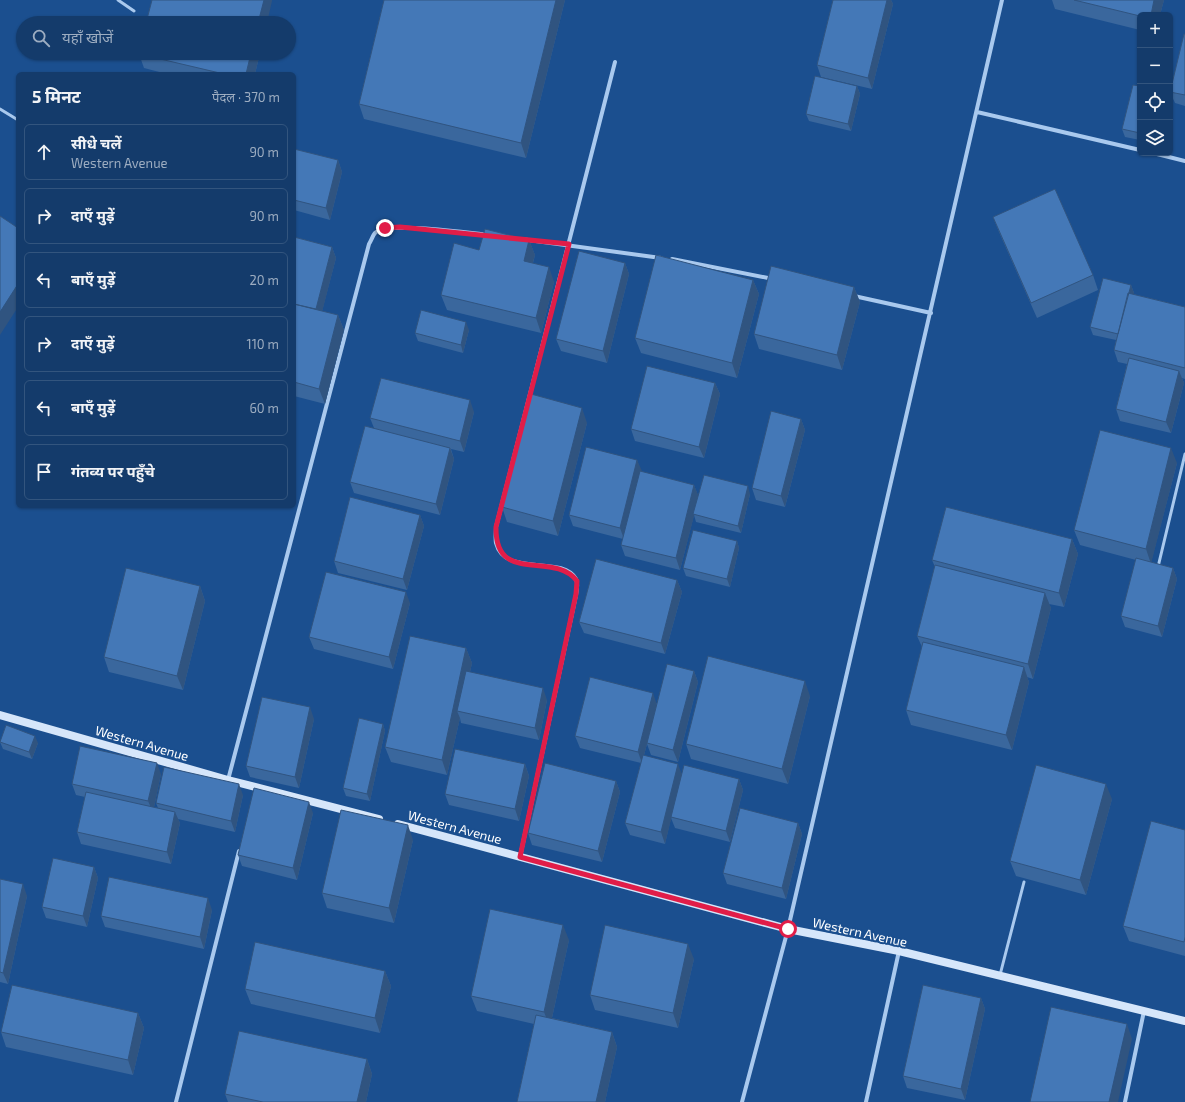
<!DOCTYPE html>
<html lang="hi">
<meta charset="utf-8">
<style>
:root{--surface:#143b6b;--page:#1d4271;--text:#f1f3f6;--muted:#9dadc1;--line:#33557e}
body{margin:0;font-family:"Exo 2","Noto Sans Devanagari",sans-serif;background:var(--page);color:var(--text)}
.controls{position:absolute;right:12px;top:12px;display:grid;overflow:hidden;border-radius:6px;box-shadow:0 1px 3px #0004}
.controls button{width:36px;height:36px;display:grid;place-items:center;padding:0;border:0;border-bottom:1px solid var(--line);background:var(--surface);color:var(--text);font:20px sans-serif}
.stop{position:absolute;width:12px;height:12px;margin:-9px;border:3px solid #e11d48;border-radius:50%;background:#fff}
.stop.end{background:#e11d48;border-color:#fff;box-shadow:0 1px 4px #0008}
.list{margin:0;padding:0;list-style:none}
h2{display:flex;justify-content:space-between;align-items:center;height:52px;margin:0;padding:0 16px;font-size:17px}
h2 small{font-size:13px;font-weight:400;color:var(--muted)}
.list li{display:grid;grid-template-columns:26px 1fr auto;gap:12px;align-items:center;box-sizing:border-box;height:56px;margin:0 8px 8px;padding:0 8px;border:1px solid var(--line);border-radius:6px}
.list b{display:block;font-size:15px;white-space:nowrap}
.list p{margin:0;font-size:13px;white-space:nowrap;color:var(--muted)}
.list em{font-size:13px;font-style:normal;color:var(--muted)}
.icon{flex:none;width:22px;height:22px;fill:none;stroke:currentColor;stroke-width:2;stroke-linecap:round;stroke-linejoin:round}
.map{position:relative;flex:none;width:1185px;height:1102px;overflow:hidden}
.search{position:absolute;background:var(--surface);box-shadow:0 1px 3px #0004;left:16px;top:16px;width:280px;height:44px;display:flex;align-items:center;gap:10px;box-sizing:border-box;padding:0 14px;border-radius:22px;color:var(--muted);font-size:15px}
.panel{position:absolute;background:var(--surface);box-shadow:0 1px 3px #0004;left:16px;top:72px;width:280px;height:436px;border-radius:6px}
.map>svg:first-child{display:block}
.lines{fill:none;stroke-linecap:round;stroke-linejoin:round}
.lane{stroke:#a9c9ee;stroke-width:3}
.street{stroke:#a9c9ee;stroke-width:4}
.secondary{stroke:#d6e6fa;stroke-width:8}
.wall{fill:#3a679d}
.shaded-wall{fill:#305480}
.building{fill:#4478b7;stroke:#305480}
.route{stroke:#e11d48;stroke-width:5}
.labels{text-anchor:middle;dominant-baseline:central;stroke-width:4;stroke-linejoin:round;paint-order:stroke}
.street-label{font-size:13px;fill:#fff;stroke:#1b4f8f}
</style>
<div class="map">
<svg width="1185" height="1102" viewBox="0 0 1185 1102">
<rect width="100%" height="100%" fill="#1b4f8f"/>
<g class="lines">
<!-- lane -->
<path class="lane" d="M 118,0 L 134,11
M 0,109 L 18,120
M 1158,567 L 1185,454
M 1000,975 L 1024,882"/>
<!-- street -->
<path class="street" d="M 977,112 L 1140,150
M 1153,153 L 1185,161
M 521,239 L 661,258
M 672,259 L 773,279
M 854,296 L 931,313
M 228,780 L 369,244 C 371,241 373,235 375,233 C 387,221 470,233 489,235
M 520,857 L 576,595 C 577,590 578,583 576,579 C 562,554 505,578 496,543 C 495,538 496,532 496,527 L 615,62
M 176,1102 L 239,851
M 742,1102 L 788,929 L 1002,0
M 866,1102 L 899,951
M 1125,1102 L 1144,1011"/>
<!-- secondary -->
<path class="secondary" d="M 0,715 L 228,780 L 379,819
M 398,824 L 788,929 L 899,951 L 1185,1021"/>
</g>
<!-- wall -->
<path class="wall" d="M 384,0 L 565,0 L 526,158 L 364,119 L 359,104 Z
M 833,0 L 891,0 L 893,4 L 872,89 L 821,77 L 817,65 Z
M 1052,0 L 1164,0 L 1160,15 L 1140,15 L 1140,30 L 1055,9 Z
M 1185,34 L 1185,106 L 1175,103 L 1170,92 Z
M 260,53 L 255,74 L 167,74 L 144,68 L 139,54 Z
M 857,86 L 860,94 L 851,131 L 809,121 L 806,114 Z
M 1140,86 L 1140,140 L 1125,137 L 1122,129 Z
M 294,149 L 338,160 L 342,172 L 330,220 L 294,210 Z
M 993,217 L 1093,275 L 1098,290 L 1037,318 L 999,232 Z
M 294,237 L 332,247 L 336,258 L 322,311 L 338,315 L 344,330 L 325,404 L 294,396 Z
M 529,240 L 535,255 L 533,263 L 554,282 L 541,333 L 447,310 L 441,295 L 479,250 Z
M 625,263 L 629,274 L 607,363 L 561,351 L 556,339 Z
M 753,280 L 759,294 L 737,378 L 641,353 L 635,338 Z
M 1131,285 L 1134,293 L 1133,294 L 1185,307 L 1185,379 L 1182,378 L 1184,383 L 1171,433 L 1120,421 L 1116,409 L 1127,364 L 1118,362 L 1114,350 L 1116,340 L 1093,335 L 1090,327 Z
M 854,287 L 860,302 L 842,370 L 759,349 L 754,334 Z
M 469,330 L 463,353 L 418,341 L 415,333 Z
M 715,383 L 720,394 L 704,458 L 635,441 L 631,429 Z
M 474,412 L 464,452 L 451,449 L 454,459 L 440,515 L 354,493 L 350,482 L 374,428 L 370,418 Z
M 801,419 L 805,430 L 785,507 L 756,500 L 752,488 Z
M 587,423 L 558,536 L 507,522 L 502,507 Z
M 637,460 L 641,472 L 694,485 L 698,496 L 750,494 L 741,533 L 696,522 L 694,515 L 680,570 L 625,556 L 621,545 L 623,539 L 573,526 L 569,515 Z
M 1177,463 L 1151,562 L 1173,568 L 1177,579 L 1162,637 L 1125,627 L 1121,616 L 1136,560 L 1080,545 L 1074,530 Z
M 420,515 L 424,526 L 407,590 L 338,573 L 334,561 Z
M 1072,539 L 1078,554 L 1064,607 L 1049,604 L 1051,608 L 1033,679 L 1027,677 L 1029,682 L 1012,750 L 911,725 L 906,710 L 922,647 L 917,636 L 935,567 L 932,560 Z
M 737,541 L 739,548 L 730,587 L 686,576 L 683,568 Z
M 677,580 L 682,592 L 665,654 L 584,633 L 579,622 Z
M 200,586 L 205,601 L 183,690 L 109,672 L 104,657 Z
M 410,603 L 393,669 L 314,649 L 309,637 Z
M 466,648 L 472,663 L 470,672 L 547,700 L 539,740 L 461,723 L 460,718 L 447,775 L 391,762 L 385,747 Z
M 694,671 L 698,682 L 678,762 L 651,755 L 647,744 L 644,755 L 682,774 L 739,779 L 743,790 L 730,842 L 675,828 L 671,818 L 665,844 L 630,835 L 625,823 L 641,763 L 580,748 L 575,736 L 657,703 Z
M 810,696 L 788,784 L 691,759 L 686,744 Z
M 314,719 L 299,788 L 250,777 L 246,766 Z
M 383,724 L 385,731 L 370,801 L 346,796 L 343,788 Z
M 0,742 L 38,743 L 32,759 L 3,749 Z
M 525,764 L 529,776 L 519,821 L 449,805 L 445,794 Z
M 161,774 L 154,807 L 158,808 L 156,803 L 243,795 L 235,832 L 178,819 L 180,823 L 171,864 L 81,844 L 77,832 L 85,797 L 76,795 L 72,784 Z
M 616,781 L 620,792 L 602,862 L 532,845 L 528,833 Z
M 1112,799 L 1086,895 L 1016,876 L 1010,861 Z
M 313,813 L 297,880 L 242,866 L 238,855 Z
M 798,823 L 802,834 L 786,899 L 727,884 L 723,873 Z
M 1185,830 L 1185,956 L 1129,941 L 1123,926 Z
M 413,840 L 394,923 L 327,908 L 322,893 Z
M 94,867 L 98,878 L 87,927 L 46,918 L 42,907 Z
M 0,879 L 27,896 L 8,984 L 0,982 Z
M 212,910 L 204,949 L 105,927 L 101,916 Z
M 569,940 L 552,1018 L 612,1032 L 617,1047 L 605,1102 L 517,1102 L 534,1024 L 477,1011 L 471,996 Z
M 694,959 L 678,1028 L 595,1010 L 590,995 Z
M 385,971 L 391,986 L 380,1033 L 251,1004 L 245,989 Z
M 981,998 L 985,1009 L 965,1100 L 907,1088 L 903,1076 Z
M 138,1013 L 144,1028 L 133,1075 L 6,1047 L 1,1032 Z
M 367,1059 L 372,1074 L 366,1102 L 228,1102 L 225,1094 Z"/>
<!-- shaded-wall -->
<path class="shaded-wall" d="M 264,0 L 272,0 L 272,1 L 267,23 L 258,23 Z
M 556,0 L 565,0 L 526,158 L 521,143 Z
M 887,0 L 891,0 L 893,4 L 872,89 L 868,78 Z
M 1154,0 L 1164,0 L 1160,15 L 1151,15 Z
M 251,53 L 260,53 L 255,74 L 246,74 Z
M 857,86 L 860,94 L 851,131 L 848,124 Z
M 1170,96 L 1172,101 L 1170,109 Z
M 338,160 L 342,172 L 330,220 L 326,208 Z
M 529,240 L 535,255 L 529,276 L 524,261 Z
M 332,247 L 336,258 L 320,320 L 316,309 Z
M 625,263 L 629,274 L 607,363 L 603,351 Z
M 549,267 L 554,282 L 541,333 L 536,318 Z
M 753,280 L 759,294 L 737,378 L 732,363 Z
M 18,284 L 18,307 L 0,335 L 0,312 Z
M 1131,285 L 1134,293 L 1121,342 L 1119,334 Z
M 854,287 L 860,302 L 842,370 L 837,355 Z
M 338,315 L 344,330 L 325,404 L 319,389 Z
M 466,322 L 469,330 L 463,353 L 461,345 Z
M 1179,371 L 1184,383 L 1171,433 L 1166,422 Z
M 715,383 L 720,394 L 704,458 L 699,447 Z
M 470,400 L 474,412 L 464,452 L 460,441 Z
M 582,408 L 587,423 L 558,536 L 553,521 Z
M 801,419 L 805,430 L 785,507 L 781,496 Z
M 450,448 L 454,459 L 440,515 L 436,504 Z
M 1171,448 L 1177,463 L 1151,564 L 1146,549 Z
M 637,460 L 642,471 L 624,539 L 620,528 Z
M 694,485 L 699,497 L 680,570 L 676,558 Z
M 748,486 L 750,494 L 741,533 L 738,526 Z
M 420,515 L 424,526 L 407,590 L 403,579 Z
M 1072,539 L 1078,554 L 1064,607 L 1059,593 Z
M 737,541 L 739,548 L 730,587 L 727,579 Z
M 1173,568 L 1177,579 L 1162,637 L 1158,626 Z
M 677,580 L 682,592 L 665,654 L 661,643 Z
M 200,586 L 205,601 L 183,690 L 177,676 Z
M 406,592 L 410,603 L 393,669 L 389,657 Z
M 1045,593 L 1051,608 L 1033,679 L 1028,664 Z
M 466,648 L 472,663 L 461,712 L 457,711 L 460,718 L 447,775 L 442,760 Z
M 1024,667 L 1029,682 L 1012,750 L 1006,735 Z
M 694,671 L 698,682 L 678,762 L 673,750 Z
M 805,681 L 810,696 L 788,784 L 782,769 Z
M 543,688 L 547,700 L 539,740 L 535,728 Z
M 653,693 L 657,705 L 647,743 L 647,744 L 642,763 L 638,752 Z
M 310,707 L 314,719 L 299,788 L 295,777 Z
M 383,724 L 385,731 L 370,801 L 367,794 Z
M 35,736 L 38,743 L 32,759 L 29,752 Z
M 157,763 L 161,774 L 153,812 L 148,801 Z
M 525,764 L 529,776 L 519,821 L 515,809 Z
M 678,764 L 682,775 L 665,844 L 661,832 Z
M 739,779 L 743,790 L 730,842 L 726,831 Z
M 616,781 L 620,792 L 602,862 L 598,851 Z
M 239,784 L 243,795 L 235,832 L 231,821 Z
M 1106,784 L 1112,799 L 1086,895 L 1080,880 Z
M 309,802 L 313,813 L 297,880 L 293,868 Z
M 175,812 L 180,823 L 171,864 L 167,852 Z
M 798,823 L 802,834 L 786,899 L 782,888 Z
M 408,825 L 413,840 L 394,923 L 389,908 Z
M 94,867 L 98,878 L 87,927 L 83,916 Z
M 23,884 L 27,896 L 8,984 L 3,973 Z
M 208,898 L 212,910 L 204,949 L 200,937 Z
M 563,925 L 569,940 L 550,1027 L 544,1012 Z
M 688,944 L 694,959 L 678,1028 L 673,1013 Z
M 385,971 L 391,986 L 380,1033 L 375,1018 Z
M 981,998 L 985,1009 L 965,1100 L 961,1089 Z
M 138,1013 L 144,1028 L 133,1075 L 128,1060 Z
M 1127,1024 L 1132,1039 L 1118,1102 L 1109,1102 Z
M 612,1032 L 617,1047 L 605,1102 L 596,1102 Z
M 367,1059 L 372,1074 L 366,1102 L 357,1102 Z"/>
<!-- building -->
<path class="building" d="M 152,0 L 264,0 L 258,23 L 146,23 Z
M 384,0 L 556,0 L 521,143 L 359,104 Z
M 833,0 L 887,0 L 868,78 L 817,65 Z
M 1074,0 L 1154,0 L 1151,15 L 1140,15 L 1140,16 Z
M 1184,34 L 1185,34 L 1185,95 L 1170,92 Z
M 139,53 L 251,53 L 246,74 L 224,74 L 139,54 Z
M 815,76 L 857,86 L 848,124 L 806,114 Z
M 1133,85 L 1140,86 L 1140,133 L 1122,129 Z
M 294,149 L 338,160 L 326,208 L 294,200 Z
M 1055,189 L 1093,275 L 1031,303 L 993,217 Z
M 0,216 L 18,228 L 18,284 L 0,312 Z
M 485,229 L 529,240 L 524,261 L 549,267 L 536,318 L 441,295 L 454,243 L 479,250 Z
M 294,237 L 332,247 L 316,309 L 294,304 Z
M 579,251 L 625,263 L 603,351 L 556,339 Z
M 656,255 L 753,280 L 732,363 L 635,338 Z
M 771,266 L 854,287 L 837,355 L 754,334 Z
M 1103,278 L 1131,285 L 1118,334 L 1090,327 Z
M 1128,293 L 1185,307 L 1185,368 L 1114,350 Z
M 294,304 L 338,315 L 319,389 L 294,382 Z
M 421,310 L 466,322 L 461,345 L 415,333 Z
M 1129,358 L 1179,371 L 1166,422 L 1116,409 Z
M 647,366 L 715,383 L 699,447 L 631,429 Z
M 381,378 L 470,400 L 460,441 L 370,418 Z
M 531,394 L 582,408 L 553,521 L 502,507 Z
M 771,411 L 801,419 L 781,496 L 752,488 Z
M 365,426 L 450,448 L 436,504 L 350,482 Z
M 1100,430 L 1171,448 L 1146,549 L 1074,530 Z
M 586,447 L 637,460 L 620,528 L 569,515 Z
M 640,471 L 694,485 L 676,558 L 621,545 Z
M 704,475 L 748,486 L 738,526 L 693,514 Z
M 350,497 L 420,515 L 403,579 L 334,561 Z
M 946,507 L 1072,539 L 1059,593 L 932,560 Z
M 693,530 L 737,541 L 727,579 L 683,568 Z
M 1136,558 L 1173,568 L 1158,626 L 1121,616 Z
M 596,559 L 677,580 L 661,643 L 579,622 Z
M 935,565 L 1045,593 L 1028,664 L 917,636 Z
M 126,568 L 200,586 L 177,676 L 104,657 Z
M 326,572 L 406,592 L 389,657 L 309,637 Z
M 410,636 L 466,648 L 442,760 L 385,747 Z
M 923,642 L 1024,667 L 1006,735 L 906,710 Z
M 708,656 L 805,681 L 782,769 L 686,744 Z
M 667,664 L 694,671 L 673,750 L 647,743 Z
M 466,671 L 543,688 L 535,728 L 457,711 Z
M 590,677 L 653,693 L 638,752 L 575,736 Z
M 262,697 L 310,707 L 295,777 L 246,766 Z
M 359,718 L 383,724 L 367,794 L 343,788 Z
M 6,725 L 35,736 L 29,752 L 0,742 Z
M 80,746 L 157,763 L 148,801 L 72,784 Z
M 455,749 L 525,764 L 515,809 L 445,794 Z
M 643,755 L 678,764 L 661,832 L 625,823 Z
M 545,763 L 616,781 L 598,851 L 528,833 Z
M 684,765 L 739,779 L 726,831 L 671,817 Z
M 1036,765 L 1106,784 L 1080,880 L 1010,861 Z
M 164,767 L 239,784 L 231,821 L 156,803 Z
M 254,788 L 309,802 L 293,868 L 238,855 Z
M 86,792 L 175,812 L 167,852 L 77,832 Z
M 740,808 L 798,823 L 782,888 L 723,873 Z
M 341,810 L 408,825 L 389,908 L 322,893 Z
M 1151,821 L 1185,830 L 1185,937 L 1184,942 L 1123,926 Z
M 53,858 L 94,867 L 83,916 L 42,907 Z
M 109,877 L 208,898 L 200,937 L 101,916 Z
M 0,879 L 23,884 L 3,973 L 0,972 Z
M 490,909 L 563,925 L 544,1012 L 471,996 Z
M 605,925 L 688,944 L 673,1013 L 590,995 Z
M 255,942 L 385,971 L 375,1018 L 245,989 Z
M 12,985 L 138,1013 L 128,1060 L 1,1032 Z
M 923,985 L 981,998 L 961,1089 L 903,1076 Z
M 1051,1007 L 1127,1024 L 1109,1102 L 1030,1102 Z
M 536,1015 L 612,1032 L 596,1102 L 517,1102 Z
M 239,1031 L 367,1059 L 357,1102 L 263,1102 L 225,1094 Z"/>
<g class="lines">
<!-- route -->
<path class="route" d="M 385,228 L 400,227 L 569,244 L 496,527 C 495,586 553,550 577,581 L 576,594 L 520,857 L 788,929"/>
</g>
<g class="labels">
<!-- street labels -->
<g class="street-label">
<text transform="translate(142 743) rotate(16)">Western Avenue</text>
<text transform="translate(455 827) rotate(15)">Western Avenue</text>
<text transform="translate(860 932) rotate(12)">Western Avenue</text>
</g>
</g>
</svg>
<div class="controls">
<button>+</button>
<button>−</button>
<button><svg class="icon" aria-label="locate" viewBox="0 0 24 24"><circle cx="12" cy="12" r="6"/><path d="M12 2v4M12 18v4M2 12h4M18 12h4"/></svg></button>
<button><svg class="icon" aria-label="layers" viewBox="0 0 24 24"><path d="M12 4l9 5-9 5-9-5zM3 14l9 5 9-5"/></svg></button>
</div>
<div class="stop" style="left:788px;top:929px"></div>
<div class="stop end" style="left:385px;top:228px"></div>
<div class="search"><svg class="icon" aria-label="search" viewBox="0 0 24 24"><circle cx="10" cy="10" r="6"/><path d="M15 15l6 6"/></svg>यहाँ खोजें</div>
<section class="panel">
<h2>5 मिनट<small>पैदल · 370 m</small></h2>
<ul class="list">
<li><svg class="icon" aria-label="ahead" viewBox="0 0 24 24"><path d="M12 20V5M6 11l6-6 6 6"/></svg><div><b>सीधे चलें</b><p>Western Avenue</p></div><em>90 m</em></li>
<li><svg class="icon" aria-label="right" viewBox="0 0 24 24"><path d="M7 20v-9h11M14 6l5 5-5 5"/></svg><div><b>दाएँ मुड़ें</b></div><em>90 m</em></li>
<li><svg class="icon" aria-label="left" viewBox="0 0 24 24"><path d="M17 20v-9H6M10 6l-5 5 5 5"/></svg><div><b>बाएँ मुड़ें</b></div><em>20 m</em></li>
<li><svg class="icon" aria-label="right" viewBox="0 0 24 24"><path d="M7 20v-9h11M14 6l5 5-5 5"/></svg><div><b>दाएँ मुड़ें</b></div><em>110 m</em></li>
<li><svg class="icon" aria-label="left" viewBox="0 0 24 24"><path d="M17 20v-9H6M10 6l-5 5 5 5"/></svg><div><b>बाएँ मुड़ें</b></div><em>60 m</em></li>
<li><svg class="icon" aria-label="arrive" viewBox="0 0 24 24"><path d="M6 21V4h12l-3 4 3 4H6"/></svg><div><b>गंतव्य पर पहुँचे</b></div></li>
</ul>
</section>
</div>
